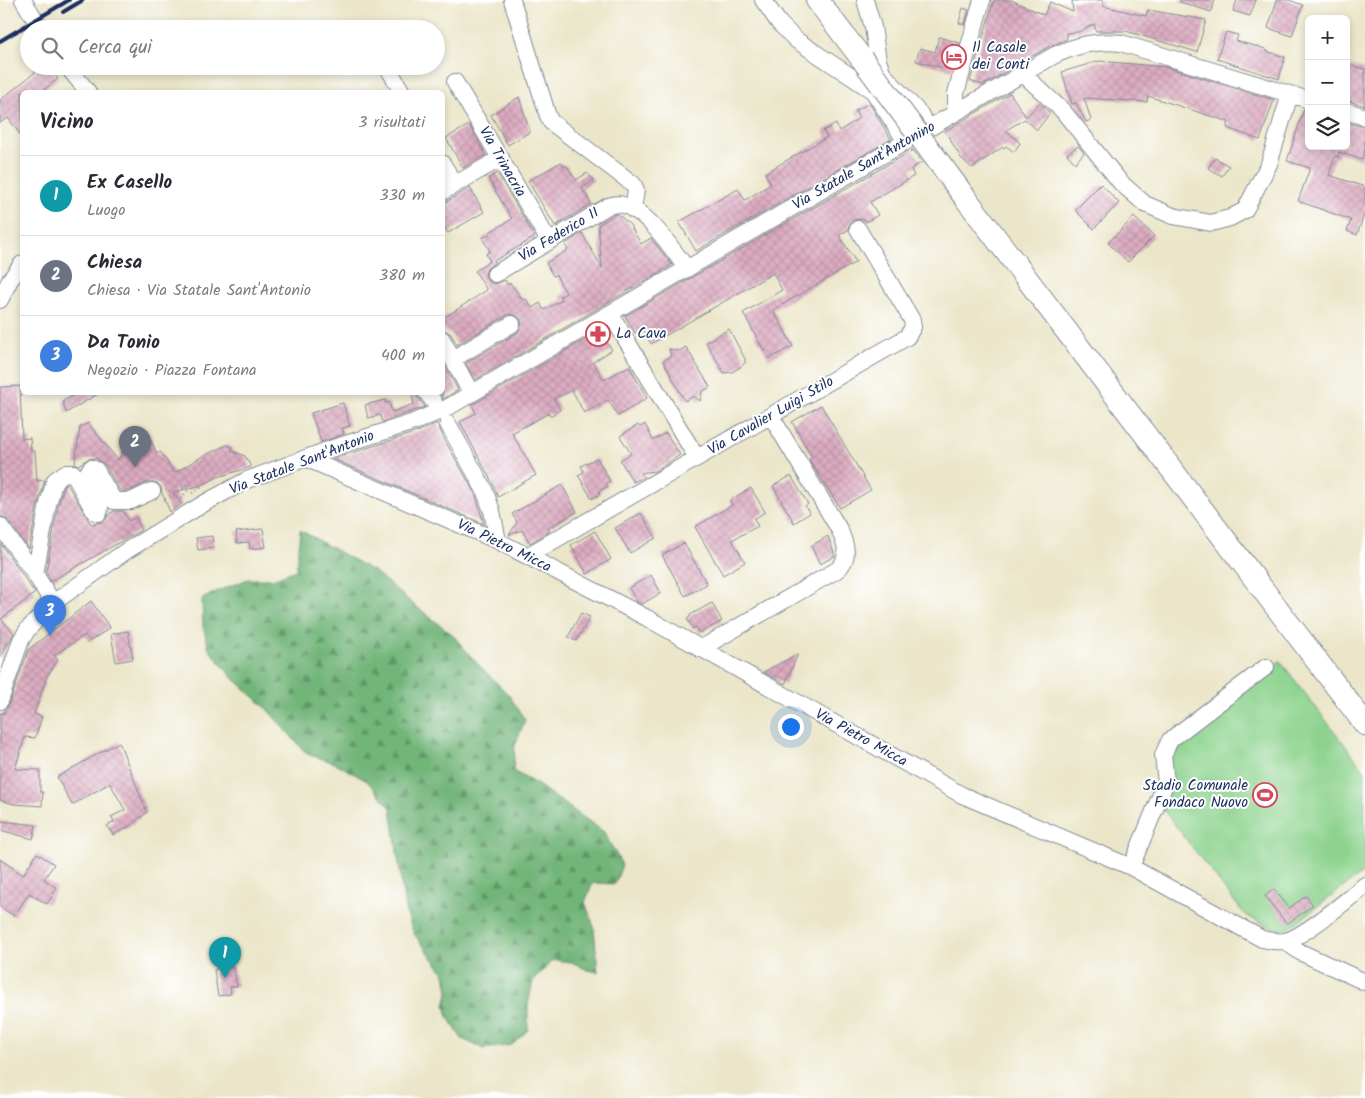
<!DOCTYPE html>
<html lang="it">
<meta charset="utf-8">
<style>
:root{--surface:#fff;--page:#f7f7f7;--text:#2b2b33;--muted:#7c7c81;--line:#e1e1e2;--accent:#b45309}
body{margin:0;font-family:Kalam,sans-serif;background:var(--page);color:var(--text)}
.controls{position:absolute;right:15px;top:15px;display:grid;overflow:hidden;border-radius:8px;box-shadow:0 2px 8px #0003}
.controls button{width:45px;height:45px;display:grid;place-items:center;padding:0;border:0;border-bottom:1px solid var(--line);background:var(--surface);color:var(--text);font:25px sans-serif}
.you{position:absolute;left:790px;top:726px;width:18px;height:18px;margin:-12px;border:4px solid #fff;border-radius:50%;background:#1a73e8;box-shadow:0 0 0 8px #1a73e833}
.badge{display:grid;place-items:center;width:32px;height:32px;border-radius:50%;background:var(--accent);color:#fff;font-size:16px;font-weight:700}
.pin{position:absolute;translate:-50% -41px;filter:drop-shadow(0 1px 2px #0008)}
.pin::after{content:'';position:absolute;top:26px;width:18px;height:15px;background:inherit;clip-path:polygon(0 0,100% 0,50% 100%)}
.list{margin:0;padding:0;list-style:none}
h2{display:flex;justify-content:space-between;align-items:center;height:65px;margin:0;padding:0 20px;font-size:21px}
h2 small{font-size:16px;font-weight:400;color:var(--muted)}
.list li{display:grid;grid-template-columns:32px 1fr auto;gap:15px;align-items:center;box-sizing:border-box;height:80px;padding:0 20px;border-top:1px solid var(--line)}
.list b{display:block;font-size:19px;white-space:nowrap}
.list p{margin:0;font-size:16px;white-space:nowrap;color:var(--muted)}
.list em{font-size:16px;font-style:normal;color:var(--muted)}
.icon{flex:none;width:28px;height:28px;fill:none;stroke:currentColor;stroke-width:2;stroke-linecap:round;stroke-linejoin:round}
.map{position:relative;flex:none;width:1365px;height:1098px;overflow:hidden}
.search{position:absolute;background:var(--surface);box-shadow:0 2px 8px #0003;left:20px;top:20px;width:425px;height:55px;display:flex;align-items:center;gap:12px;box-sizing:border-box;padding:0 18px;border-radius:28px;color:var(--muted);font-size:19px}
.panel{position:absolute;background:var(--surface);box-shadow:0 2px 8px #0003;left:20px;top:90px;width:425px;height:305px;border-radius:8px}
.map>svg:first-child{display:block}
.grass{fill:#8dd38e;stroke:#548176}
.forest{fill:url(#forest-firs);stroke:#46726c}
.building{fill:url(#building-cross-hatch)}
.lines{fill:none;stroke-linecap:round;stroke-linejoin:round}
.minor-casing{stroke:#838a94;stroke-width:18}
.highway-casing{stroke:#838a94;stroke-width:24}
.path{stroke:#838a94;stroke-width:2.5;stroke-dasharray:1 4;stroke-linecap:butt}
.minor{stroke:#fff;stroke-width:16}
.highway{stroke:#fff;stroke-width:22}
.rail{stroke:#1b2f5e;stroke-width:4}
.highway-bridge-casing{stroke:#838a94;stroke-width:24;stroke-linecap:butt}
.highway-bridge{stroke:#fff;stroke-width:22}
.labels{text-anchor:middle;dominant-baseline:central;stroke-width:4;stroke-linejoin:round;paint-order:stroke}
.poi-label{font-size:15px;fill:#1b2f5e;stroke:#fff;text-anchor:start}
.street-label{font-size:15px;fill:#1b2f5e;stroke:#fff}
</style>
<div class="map">
<svg width="1365" height="1098" viewBox="0 0 1365 1098">
<defs>
<pattern id="forest-firs" width="22" height="20" patternUnits="userSpaceOnUse" patternTransform="scale(1.25)"><rect width="22" height="20" fill="#72b579"/><path d="M5 1l3.5 6h-7zM16 11l3.5 6h-7z" fill="#5d9466"/></pattern>
<pattern id="building-cross-hatch" width="8" height="8" patternUnits="userSpaceOnUse" patternTransform="scale(1.25)"><rect width="8" height="8" fill="#dcabc0"/><path d="M0 0l8 8M0 8l8-8" fill="none" stroke="#bc93a7"/></pattern>
</defs>
<rect width="100%" height="100%" fill="#fff"/>
<filter id="ink" filterUnits="userSpaceOnUse"><feTurbulence type="fractalNoise" baseFrequency=".02" numOctaves="2"/><feDisplacementMap in="SourceGraphic" scale="10" xChannelSelector="R" yChannelSelector="G"/><feConvolveMatrix kernelMatrix="1 2 1 2 8 2 1 2 1" color-interpolation-filters="sRGB"/></filter>
<filter id="wash" filterUnits="userSpaceOnUse"><feTurbulence type="fractalNoise" baseFrequency=".0096" numOctaves="4" result="noise"/><feDisplacementMap in="SourceGraphic" scale="20" xChannelSelector="R" yChannelSelector="G"/><feGaussianBlur stdDeviation="1.12" result="paint"/><feColorMatrix in="noise" values="0 0 0 0 0 0 0 0 0 0 0 0 0 0 0 0 0 1.4 0 .05"/><feComposite in="paint" operator="in"/></filter>
<g filter="url(#wash)">
<rect width="100%" height="100%" fill="#ebe6c9"/>
<!-- grass -->
<path class="grass" d="M 1280,661 L 1365,771 L 1365,871 L 1289,928 L 1277,930 L 1245,915 L 1161,807 L 1173,744 Z"/>
<!-- forest -->
<path class="forest" d="M 300,530 L 375,572 L 413,604 L 452,634 L 475,661 L 509,695 L 525,720 L 515,745 L 513,771 L 538,785 L 604,832 L 622,865 L 615,884 L 593,883 L 585,902 L 594,927 L 598,972 L 587,970 L 572,962 L 553,960 L 533,981 L 528,1005 L 528,1030 L 512,1045 L 484,1049 L 462,1039 L 448,1017 L 445,1006 L 448,992 L 445,974 L 414,934 L 405,909 L 391,808 L 367,781 L 335,763 L 307,754 L 265,707 L 230,675 L 209,649 L 203,626 L 202,599 L 218,591 L 248,579 L 272,579 L 296,570 Z"/>
<g id="blocks">
<!-- building -->
<path class="building" d="M 994,0 L 1011,0 L 1044,15 L 1050,2 L 1073,12 L 1072,1 L 1103,0 L 1103,6 L 1146,16 L 1148,10 L 1206,20 L 1197,52 L 1126,31 L 1096,31 L 1094,24 L 1078,32 L 1066,33 L 1067,39 L 1050,46 L 983,85 L 970,81 Z
M 1180,0 L 1215,0 L 1211,12 L 1180,2 Z
M 1237,0 L 1256,0 L 1250,16 L 1233,11 Z
M 1277,0 L 1289,0 L 1303,5 L 1292,36 L 1268,28 Z
M 963,8 L 969,10 L 965,25 L 959,23 Z
M 1226,32 L 1238,35 L 1236,41 L 1266,49 L 1266,51 L 1285,57 L 1279,79 L 1217,59 Z
M 939,37 L 960,43 L 952,70 L 916,61 L 920,48 L 935,52 Z
M 1099,61 L 1166,67 L 1274,100 L 1260,140 L 1227,128 L 1229,122 L 1148,96 L 1147,102 L 1084,98 L 1091,120 L 1086,122 L 1076,103 L 1072,104 L 1062,72 Z
M 1346,65 L 1365,69 L 1365,106 L 1346,100 Z
M 43,66 L 48,66 L 58,79 L 41,92 L 22,92 L 22,137 L 8,118 L 0,123 L 0,100 Z
M 1010,93 L 1026,117 L 1039,103 L 1050,113 L 1037,130 L 1025,119 L 1006,130 L 1020,143 L 1014,152 L 1006,146 L 1004,148 L 1003,147 L 972,168 L 961,158 L 945,131 Z
M 519,97 L 530,132 L 508,145 L 491,115 Z
M 869,103 L 891,139 L 696,251 L 679,222 L 738,189 L 745,200 L 771,184 L 765,173 L 827,137 L 823,131 L 836,124 L 839,131 L 855,121 L 859,118 L 855,111 Z
M 1304,109 L 1309,110 L 1309,146 L 1346,146 L 1346,122 L 1365,127 L 1365,149 L 1362,160 L 1339,152 L 1338,157 L 1335,156 L 1329,175 L 1365,187 L 1365,212 L 1357,235 L 1347,231 L 1351,220 L 1298,201 L 1310,168 L 1287,161 Z
M 469,125 L 486,155 L 463,168 L 446,138 Z
M 1078,146 L 1084,153 L 1075,163 L 1067,154 Z
M 913,150 L 922,162 L 911,169 L 914,176 L 870,202 L 878,215 L 866,222 L 865,220 L 858,219 L 853,220 L 849,225 L 848,230 L 839,235 L 856,262 L 773,310 L 793,346 L 769,359 L 743,313 L 782,290 L 773,273 L 651,344 L 643,329 L 635,333 L 625,316 Z
M 1215,158 L 1229,166 L 1222,176 L 1208,168 Z
M 561,162 L 564,167 L 566,165 L 576,180 L 587,173 L 594,180 L 582,188 L 591,204 L 555,226 L 528,181 Z
M 497,173 L 535,237 L 494,261 L 495,262 L 487,269 L 485,275 L 487,280 L 491,283 L 496,284 L 505,280 L 508,285 L 510,283 L 523,300 L 526,299 L 532,308 L 540,303 L 544,310 L 562,300 L 560,296 L 566,293 L 556,275 L 553,276 L 546,263 L 568,250 L 565,244 L 580,234 L 582,233 L 602,268 L 598,225 L 616,214 L 618,214 L 630,225 L 641,244 L 651,238 L 672,265 L 475,380 L 466,363 L 517,333 L 522,324 L 521,319 L 517,316 L 512,314 L 507,315 L 457,345 L 451,334 L 442,329 L 442,319 L 487,290 L 475,271 L 490,261 L 486,254 L 490,251 L 482,238 L 490,234 L 490,232 L 512,219 L 488,178 Z
M 1101,184 L 1119,203 L 1094,229 L 1075,210 Z
M 470,188 L 484,212 L 448,233 L 442,225 L 442,204 Z
M 1134,217 L 1154,236 L 1128,262 L 1108,243 Z
M 729,329 L 745,359 L 745,363 L 740,367 L 732,372 L 724,373 L 706,342 Z
M 600,331 L 612,350 L 593,362 L 604,380 L 629,366 L 647,398 L 618,416 L 608,400 L 584,413 L 572,390 L 554,399 L 560,410 L 551,416 L 549,413 L 512,433 L 536,475 L 498,497 L 493,484 L 460,422 L 476,413 L 472,405 Z
M 686,347 L 710,387 L 702,392 L 700,401 L 694,396 L 685,401 L 663,361 L 671,356 L 669,349 L 679,351 Z
M 442,361 L 458,390 L 443,399 L 442,397 Z
M 20,386 L 22,439 L 30,438 L 31,451 L 35,451 L 37,481 L 45,480 L 38,502 L 29,549 L 8,520 L 0,516 L 0,387 Z
M 80,392 L 101,392 L 66,413 L 63,401 Z
M 411,392 L 416,392 L 418,398 L 425,407 L 382,422 L 380,415 L 368,418 L 365,405 L 385,400 L 385,403 L 389,402 L 392,412 L 414,404 Z
M 343,403 L 350,426 L 342,428 L 344,434 L 321,442 L 311,413 Z
M 821,405 L 871,490 L 840,508 L 809,459 L 812,457 L 792,422 Z
M 88,423 L 118,460 L 124,449 L 132,447 L 150,438 L 157,454 L 161,452 L 174,473 L 201,457 L 227,445 L 232,447 L 232,451 L 245,456 L 251,467 L 218,477 L 199,486 L 173,492 L 182,504 L 170,512 L 162,493 L 161,487 L 157,483 L 148,482 L 129,491 L 120,491 L 105,465 L 96,458 L 88,459 L 78,465 L 75,464 L 80,427 Z
M 437,423 L 444,439 L 475,493 L 484,524 L 333,459 L 417,432 Z
M 645,424 L 653,440 L 666,433 L 680,455 L 655,471 L 641,473 L 644,477 L 633,482 L 620,460 L 631,454 L 620,436 L 638,425 L 640,427 Z
M 597,458 L 610,481 L 606,483 L 608,486 L 599,491 L 600,494 L 592,499 L 578,475 L 584,472 L 581,466 Z
M 791,476 L 808,504 L 805,506 L 810,513 L 794,523 L 773,486 Z
M 67,484 L 91,524 L 104,522 L 109,514 L 114,511 L 123,511 L 129,521 L 136,517 L 141,530 L 51,581 L 46,572 L 58,506 L 64,486 Z
M 562,485 L 577,512 L 548,528 L 550,531 L 530,543 L 522,530 L 509,535 L 517,522 L 512,514 Z
M 751,488 L 765,512 L 754,519 L 758,526 L 732,540 L 745,562 L 723,575 L 695,527 L 732,505 L 730,500 Z
M 641,513 L 656,538 L 630,553 L 615,528 Z
M 263,529 L 266,547 L 250,549 L 249,542 L 237,543 L 236,532 Z
M 595,531 L 611,559 L 587,574 L 571,545 Z
M 212,536 L 214,548 L 198,550 L 196,538 Z
M 828,536 L 835,556 L 820,564 L 811,546 Z
M 0,543 L 35,593 L 1,619 L 14,633 L 0,658 Z
M 684,543 L 707,584 L 685,596 L 662,555 Z
M 651,575 L 661,593 L 642,604 L 637,602 L 629,588 Z
M 91,601 L 110,628 L 90,641 L 85,635 L 54,655 L 58,660 L 47,676 L 34,714 L 42,717 L 35,738 L 25,737 L 15,769 L 40,770 L 40,792 L 43,792 L 42,806 L 14,804 L 0,800 L 0,713 L 3,714 L 9,704 L 29,649 Z
M 712,603 L 722,621 L 700,633 L 696,627 L 693,629 L 687,619 L 690,617 L 690,615 Z
M 581,613 L 590,617 L 576,641 L 568,637 Z
M 128,631 L 133,659 L 116,662 L 111,634 Z
M 798,654 L 785,684 L 763,672 L 773,667 Z
M 119,742 L 147,812 L 130,826 L 113,835 L 107,826 L 114,822 L 111,817 L 125,810 L 110,783 L 72,805 L 57,777 Z
M 1,821 L 36,825 L 33,839 L 0,830 Z
M 37,853 L 54,864 L 44,879 L 57,888 L 47,904 L 29,893 L 14,916 L 0,907 L 0,859 L 23,875 Z
M 1274,889 L 1289,908 L 1306,896 L 1313,905 L 1287,924 L 1265,896 Z
M 228,963 L 229,967 L 233,967 L 237,986 L 230,987 L 231,994 L 218,996 L 214,970 L 217,969 L 217,965 Z"/>
</g>
</g>
<g filter="url(#ink)">
<use href="#blocks" fill-opacity="0" stroke="#838a94" stroke-width="1"/>
<g class="lines">
<defs>
<path id="minor" d="M 23,0 L 41,29
M 512,0 L 548,116 L 551,122 L 633,184 L 636,190 L 633,210
M 763,0 L 779,23 L 796,40 L 873,91 L 906,142
M 865,0 L 873,27 L 878,61 L 883,74 L 920,114 L 925,122 L 923,131
M 67,66 L 88,92
M 387,66 L 402,92
M 1022,73 L 1063,111 L 1121,183 L 1145,204 L 1173,216 L 1211,223 L 1230,218 L 1245,210 L 1269,164 L 1290,94
M 455,82 L 549,241
M 1346,111 L 1365,117
M 956,112 L 956,93 L 982,0
M 442,163 L 455,184
M 442,192 L 501,158
M 495,274 L 608,206 C 613,205 618,203 623,205 C 647,210 673,250 687,269
M 0,300 L 10,280 L 22,264
M 610,313 L 697,458
M 442,339 L 471,393
M 453,359 L 512,324
M 426,392 L 434,402
M 448,424 L 484,489 L 492,511 L 498,541
M 305,458 L 498,541 L 647,618 L 962,795 L 1131,867 L 1262,939 C 1270,941 1277,942 1285,941 C 1304,937 1348,899 1365,885
M 0,526 L 35,574 L 53,603
M 527,556 L 907,337 L 913,327 L 912,320 L 858,229
M 35,574 L 48,504 L 55,480 L 65,473 L 73,473 L 93,509 L 97,513 L 99,513 L 100,508 L 88,474 L 88,472 L 91,468 L 96,470 L 114,501 L 131,501 L 152,491
M 700,649 L 837,570 C 851,558 846,544 839,529 L 771,416
M 0,701 L 21,640 L 28,629 L 53,603 L 126,551 L 203,504 L 247,480 L 336,447 L 414,422 L 445,409 L 1055,55 C 1077,45 1097,40 1121,43 L 1309,100
M 1131,867 L 1166,782 L 1163,755 L 1170,740 L 1266,667
M 1285,941 L 1300,952 L 1365,982"/>
<path id="highway" d="M 817,0 L 862,59
M 964,196 L 1365,724"/>
</defs>
<!-- minor casing -->
<use href="#minor" class="minor-casing"/>
<!-- highway casing -->
<use href="#highway" class="highway-casing"/>
<!-- path -->
<path class="path" d="M 192,493 L 202,487
M 165,499 L 187,486 L 188,490 L 181,498 L 184,500"/>
<!-- minor -->
<use href="#minor" class="minor"/>
<!-- highway -->
<use href="#highway" class="highway"/>
<!-- rail -->
<path class="rail" d="M 63,12 L 83,0
M 0,41 L 69,0"/>
<defs>
<path id="highway-bridge" d="M 862,59 L 964,196"/>
</defs>
<!-- highway-bridge casing -->
<use href="#highway-bridge" class="highway-bridge-casing"/>
<!-- highway-bridge -->
<use href="#highway-bridge" class="highway-bridge"/>
</g>
</g>
<!-- icons -->
<defs>
<symbol id="hotel-ring" viewBox="-11 -11 22 22"><circle r="9.5" fill="#fff" stroke="#d1495b" stroke-width="1.5"/><path d="M-6-4.5h1.5V1H6V5H4.5V3h-9V5H-6ZM-4 0a1.8 1.8 0 1 1 3.6 0ZM.5 0V-2.5h3Q6-2.5 6 0Z" fill="#d1495b"/></symbol>
<symbol id="pharmacy-ring" viewBox="-11 -11 22 22"><circle r="9.5" fill="#fff" stroke="#d1495b" stroke-width="1.5"/><path d="M-2-6h4v4h4v4h-4v4h-4v-4h-4v-4h4Z" fill="#d1495b"/></symbol>
<symbol id="stadium-ring" viewBox="-11 -11 22 22"><circle r="9.5" fill="#fff" stroke="#d1495b" stroke-width="1.5"/><path d="M0-5a6.5 5 0 1 0 0 10a6.5 5 0 1 0 0-10ZM-3.5-1.8h7v3.6h-7Z" fill="#d1495b"/></symbol>
</defs>
<g fill-rule="evenodd">
<use href="#hotel-ring" x="940" y="43" width="28" height="28"/>
<use href="#pharmacy-ring" x="584" y="320" width="28" height="28"/>
<use href="#stadium-ring" x="1251" y="781" width="28" height="28"/>
</g>
<g class="labels">
<!-- poi labels -->
<g class="poi-label">
<text x="972" y="48">Il Casale<tspan x="972" dy="17">dei Conti</tspan></text>
<text x="616" y="334">La Cava</text>
<text x="1248" y="786" text-anchor="end">Stadio Comunale<tspan x="1248" dy="17">Fondaco Nuovo</tspan></text>
</g>
<!-- street labels -->
<g class="street-label">
<text transform="translate(502 162) rotate(60)">Via Trinacria</text>
<text transform="translate(864 166) rotate(-30)">Via Statale Sant'Antonino</text>
<text transform="translate(559 235) rotate(-31)">Via Federico II</text>
<text transform="translate(771 416) rotate(-30)">Via Cavalier Luigi Stilo</text>
<text transform="translate(302 463) rotate(-21)">Via Statale Sant'Antonio</text>
<text transform="translate(504 546) rotate(26)">Via Pietro Micca</text>
<text transform="translate(861 738) rotate(29)">Via Pietro Micca</text>
</g>
</g>
</svg>
<div class="controls">
<button>+</button>
<button>−</button>
<button><svg class="icon" aria-label="layers" viewBox="0 0 24 24"><path d="M12 4l9 5-9 5-9-5zM3 14l9 5 9-5"/></svg></button>
</div>
<div class="you"></div>
<div class="pin badge" style="left:225px;top:978px;background:#0f9aa8">1</div>
<div class="pin badge" style="left:135px;top:467px;background:#6b7280">2</div>
<div class="pin badge" style="left:50px;top:636px;background:#3f7fe0">3</div>
<div class="search"><svg class="icon" aria-label="search" viewBox="0 0 24 24"><circle cx="10" cy="10" r="6"/><path d="M15 15l6 6"/></svg>Cerca qui</div>
<section class="panel">
<h2>Vicino<small>3 risultati</small></h2>
<ul class="list">
<li><span class="badge" style="background:#0f9aa8">1</span><div><b>Ex Casello</b><p>Luogo</p></div><em>330 m</em></li>
<li><span class="badge" style="background:#6b7280">2</span><div><b>Chiesa</b><p>Chiesa · Via Statale Sant'Antonio</p></div><em>380 m</em></li>
<li><span class="badge" style="background:#3f7fe0">3</span><div><b>Da Tonio</b><p>Negozio · Piazza Fontana</p></div><em>400 m</em></li>
</ul>
</section>
</div>
